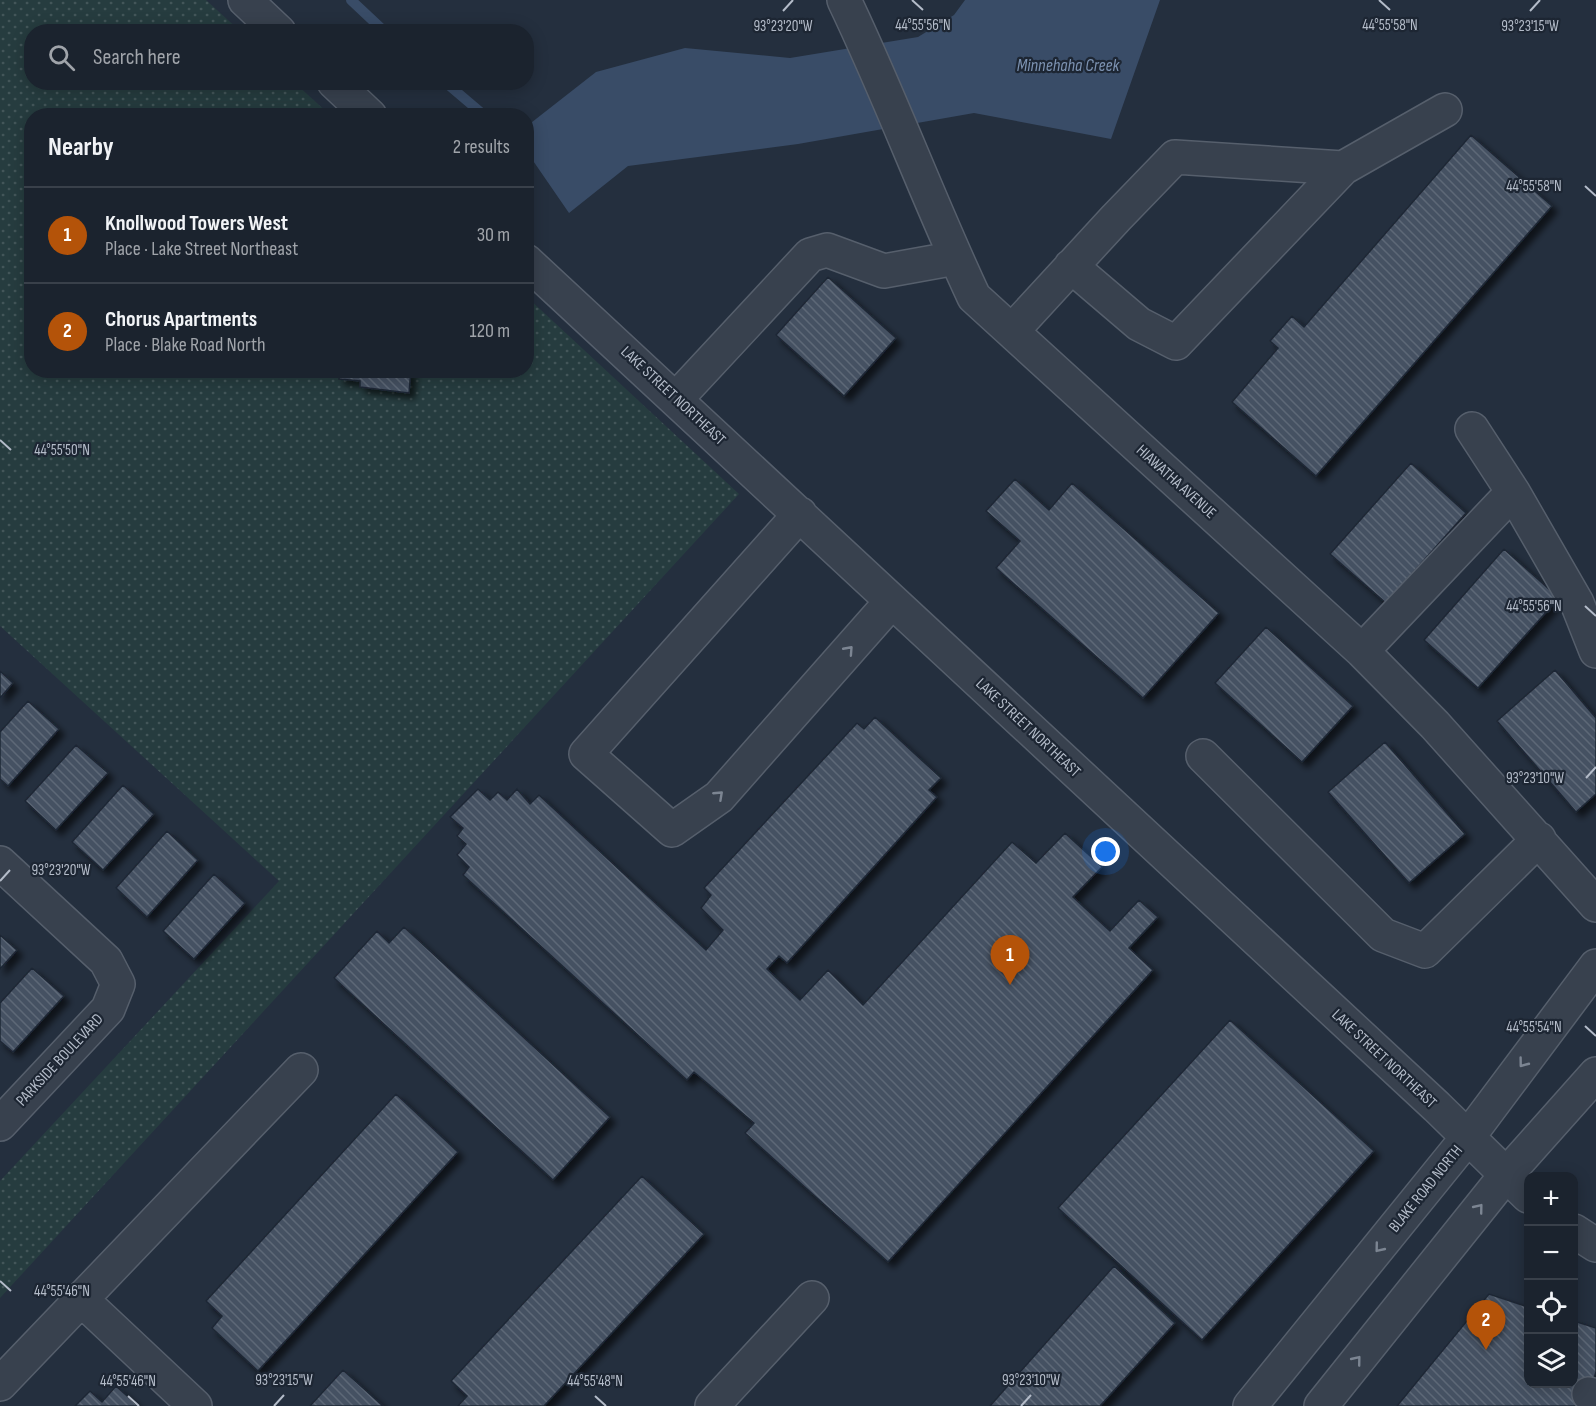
<!DOCTYPE html>
<meta charset="utf-8">
<style>
:root{--surface:#1b232e;--page:#282f3a;--text:#f1f3f6;--muted:#a0a4aa;--line:#39404a;--accent:#b45309}
body{margin:0;font-family:"Sofia Sans Condensed",sans-serif;background:var(--page);color:var(--text)}
.controls{position:absolute;right:18px;bottom:18px;display:grid;overflow:hidden;border-radius:12px;box-shadow:0 3px 15px #0003}
.controls button{width:54px;height:54px;display:grid;place-items:center;padding:0;border:0;border-bottom:2px solid var(--line);background:var(--surface);color:var(--text);font:30px sans-serif}
.you{position:absolute;left:1106px;top:852px;width:21px;height:21px;margin:-15px;border:4px solid #fff;border-radius:50%;background:#1a73e8;box-shadow:0 0 0 9px #1a73e833}
.badge{display:grid;place-items:center;width:39px;height:39px;border-radius:50%;background:var(--accent);color:#fff;font-size:20px;font-weight:700}
.pin{position:absolute;translate:-50% -50px;filter:drop-shadow(0 2px 3px #0008)}
.pin::after{content:'';position:absolute;top:32px;width:21px;height:18px;background:inherit;clip-path:polygon(0 0,100% 0,50% 100%)}
.list{margin:0;padding:0;list-style:none}
h2{display:flex;justify-content:space-between;align-items:center;height:78px;margin:0;padding:0 24px;font-size:26px}
h2 small{font-size:20px;font-weight:400;color:var(--muted)}
.list li{display:grid;grid-template-columns:39px 1fr auto;gap:18px;align-items:center;box-sizing:border-box;height:96px;padding:0 24px;border-top:2px solid var(--line)}
.list b{display:block;font-size:22px;white-space:nowrap}
.list p{margin:0;font-size:20px;white-space:nowrap;color:var(--muted)}
.list em{font-size:20px;font-style:normal;color:var(--muted)}
.icon{flex:none;width:33px;height:33px;fill:none;stroke:currentColor;stroke-width:2;stroke-linecap:round;stroke-linejoin:round}
.map{position:relative;flex:none;width:1596px;height:1406px;overflow:hidden}
.search{position:absolute;background:var(--surface);box-shadow:0 3px 15px #0003;left:24px;top:24px;width:510px;height:66px;display:flex;align-items:center;gap:15px;box-sizing:border-box;padding:0 21px;border-radius:24px;color:var(--muted);font-size:22px}
.panel{position:absolute;background:var(--surface);box-shadow:0 3px 15px #0003;left:24px;top:108px;width:510px;height:270px;border-radius:24px}
.map>svg:first-child{display:block}
.park{fill:url(#park-dots)}
.water{fill:#394c67}
.lines{fill:none;stroke-linecap:round;stroke-linejoin:round}
.stream{stroke:#394c67;stroke-width:10}
.building{fill:url(#building-back-hatch);stroke:#1f2835;stroke-width:1.5;filter:url(#shadow)}
.minor-casing{stroke:#565f6c;stroke-width:36}
.minor{stroke:#38414e;stroke-width:33}
.oneway{stroke:#7c8592}
.ticks{fill:none;stroke:#b4bcc9;stroke-width:2}
.labels{text-anchor:middle;dominant-baseline:central;stroke-width:4.5;stroke-linejoin:round;paint-order:stroke}
.street-label{font-size:16px;fill:#b4bcc9;stroke:#1d2633}
.water-label{font-size:18px;font-style:italic;fill:#7c92b1;stroke:#1d2633}
.ticks-label{font-size:15px;text-anchor:middle;fill:#b4bcc9;stroke:#1d2633;stroke-width:4.5;stroke-linejoin:round;paint-order:stroke}
</style>
<div class="map">
<svg width="1596" height="1406" viewBox="0 0 1596 1406">
<defs>
<pattern id="park-dots" width="8" height="8" patternUnits="userSpaceOnUse" patternTransform="scale(1.5)"><rect width="8" height="8" fill="#263c3f"/><path d="M2 2h.1M6 6h.1" fill="none" stroke="#435659" stroke-width="1.8" stroke-linecap="round"/></pattern>
<pattern id="building-back-hatch" width="6" height="6" patternUnits="userSpaceOnUse" patternTransform="scale(1.5)"><rect width="6" height="6" fill="#455162"/><path d="M-1 5l2 2M0 0l6 6M5-1l2 2" fill="none" stroke="#5d6877"/></pattern>
<filter id="shadow"><feDropShadow dx="5.5" dy="5.5" stdDeviation="3" flood-color="#0009"/></filter>
</defs>
<rect width="100%" height="100%" fill="#242f3e"/>
<!-- park -->
<path class="park" d="M 0,0 L 206,0 L 240,31 L 32,32 L 32,82 L 295,83 L 330,115 L 32,116 L 32,370 L 526,370 L 527,297 L 739,494 L 0,1298 L 0,1181 L 279,881 L 0,626 Z"/>
<!-- water -->
<path class="water" d="M 965,0 L 1160,0 L 1111,139 L 974,113 L 798,144 L 628,166 L 569,213 L 527,152 L 527,126 L 596,72 L 685,48 L 790,58 L 918,37 L 954,15 Z"/>
<g class="lines">
<!-- stream -->
<path class="stream" d="M 351,0 L 385,32
M 445,82 L 485,116"/>
</g>
<!-- building -->
<path class="building" d="M 1471,135 L 1552,206 L 1316,476 L 1232,402 L 1278,348 L 1270,341 L 1292,316 L 1304,327 Z
M 828,277 L 896,338 L 844,396 L 776,335 Z
M 340,370 L 411,370 L 409,393 L 360,387 L 360,381 L 339,379 Z
M 1411,463 L 1466,513 L 1386,603 L 1330,554 Z
M 1015,479 L 1049,510 L 1072,483 L 1219,613 L 1143,698 L 996,568 L 1020,541 L 986,511 Z
M 1504,549 L 1559,598 L 1478,688 L 1424,640 Z
M 1266,627 L 1353,706 L 1302,762 L 1215,683 Z
M 1555,670 L 1596,718 L 1596,794 L 1576,812 L 1497,721 Z
M 0,671 L 13,683 L 0,698 Z
M 28,701 L 59,729 L 8,786 L 0,779 L 0,732 Z
M 875,717 L 941,778 L 929,790 L 937,797 L 787,963 L 779,956 L 767,969 L 800,1000 L 828,970 L 863,1005 L 1012,842 L 1036,863 L 1065,833 L 1102,867 L 1073,897 L 1110,931 L 1139,900 L 1158,917 L 1129,948 L 1153,970 L 888,1262 L 745,1133 L 754,1123 L 694,1072 L 687,1080 L 463,875 L 469,867 L 457,855 L 466,844 L 457,836 L 463,828 L 450,817 L 478,789 L 490,800 L 498,792 L 507,800 L 517,789 L 530,804 L 539,795 L 706,950 L 723,930 L 701,908 L 711,895 L 704,888 L 857,723 L 864,729 Z
M 1385,742 L 1465,834 L 1409,883 L 1328,792 Z
M 76,745 L 108,773 L 56,830 L 25,801 Z
M 123,785 L 154,814 L 103,870 L 72,842 Z
M 167,831 L 198,860 L 147,917 L 116,888 Z
M 214,874 L 245,903 L 194,959 L 163,931 Z
M 404,927 L 610,1117 L 553,1180 L 334,978 L 377,931 L 389,943 Z
M 0,935 L 17,950 L 0,969 Z
M 32,968 L 64,996 L 13,1052 L 0,1041 L 0,1003 Z
M 1230,1020 L 1374,1151 L 1202,1340 L 1058,1208 Z
M 396,1094 L 458,1152 L 258,1371 L 212,1328 L 222,1316 L 206,1301 Z
M 642,1176 L 704,1234 L 544,1406 L 458,1406 L 467,1396 L 451,1381 Z
M 1114,1266 L 1175,1323 L 1100,1406 L 990,1406 Z
M 1489,1294 L 1528,1307 L 1528,1384 L 1574,1384 L 1574,1321 L 1596,1328 L 1596,1372 L 1585,1406 L 1397,1406 Z
M 343,1370 L 383,1406 L 310,1406 Z
M 116,1386 L 138,1406 L 75,1406 L 90,1391 L 102,1402 Z"/>
<g class="lines">
<defs>
<path id="minor" d="M 245,0 L 279,32
M 844,0 C 891,98 928,199 974,297 L 1362,651 L 1435,725 L 1596,905
M 334,82 L 370,116
M 526,261 L 1437,1107 L 1528,1196
M 1071,266 L 1139,324 L 1176,343 L 1343,168
M 1012,331 L 1116,218 L 1175,157 L 1343,168 L 1445,110
M 676,399 L 810,255 L 827,250 L 884,271 L 956,258
M 1513,492 L 1577,603 L 1596,651
M 800,514 L 586,754 L 672,830 L 719,797 L 892,601
M 1362,651 L 1513,492 L 1472,429
M 1203,756 L 1383,935 L 1425,951 L 1539,839
M 0,863 L 106,961 L 118,984 L 108,1009 L 0,1124
M 1574,1231 L 1596,1245
M 81,1299 L 195,1406
M 0,1384 L 301,1070
M 1589,1394 L 1596,1396
M 712,1406 L 812,1298
M 1250,1406 L 1468,1137 L 1596,966
M 1321,1406 L 1506,1175 L 1596,1074"/>
</defs>
<!-- minor casing -->
<use href="#minor" class="minor-casing"/>
<!-- minor -->
<use href="#minor" class="minor"/>
</g>
<!-- one-way arrows -->
<defs><path id="oneway-chevron" d="M-2-3.5L2.5 0L-2 3.5" fill="none" stroke-width="1.6" stroke-linecap="round" stroke-linejoin="round" transform="scale(1.5)"/></defs>
<g class="oneway">
<use href="#oneway-chevron" transform="translate(849 650) rotate(-48)"/>
<use href="#oneway-chevron" transform="translate(719 795) rotate(-43)"/>
<use href="#oneway-chevron" transform="translate(1523 1063) rotate(127)"/>
<use href="#oneway-chevron" transform="translate(1479 1208) rotate(-51)"/>
<use href="#oneway-chevron" transform="translate(1379 1248) rotate(129)"/>
<use href="#oneway-chevron" transform="translate(1357 1360) rotate(-51)"/>
</g>
<!-- ticks -->
<path class="ticks" d="M 912,0 L 923,10M 1379,0 L 1390,10M 783,11 L 793,0M 1530,11 L 1540,0M 1585,186 L 1596,196M 0,440 L 11,450M 1585,606 L 1596,616M 1586,778 L 1596,767M 0,881 L 10,870M 1585,1026 L 1596,1036M 0,1281 L 11,1291M 128,1396 L 139,1406M 595,1396 L 606,1406M 274,1406 L 284,1395M 1021,1406 L 1031,1395"/>
<g class="labels">
<!-- street labels -->
<g class="street-label">
<text transform="translate(673 396) rotate(43)">LAKE STREET NORTHEAST</text>
<text transform="translate(1176 482) rotate(42)">HIAWATHA AVENUE</text>
<text transform="translate(1028 728) rotate(43)">LAKE STREET NORTHEAST</text>
<text transform="translate(1384 1059) rotate(43)">LAKE STREET NORTHEAST</text>
<text transform="translate(60 1060) rotate(-47)">PARKSIDE BOULEVARD</text>
<text transform="translate(1426 1189) rotate(-51)">BLAKE ROAD NORTH</text>
</g>
<!-- water labels -->
<g class="water-label">
<text x="1068" y="65">Minnehaha Creek</text>
</g>
</g>
<g class="ticks-label">
<text x="1390" y="30">44°55'58"N</text>
<text x="923" y="30">44°55'56"N</text>
<text x="783" y="31">93°23'20"W</text>
<text x="1530" y="31">93°23'15"W</text>
<text x="1534" y="191">44°55'58"N</text>
<text x="62" y="455">44°55'50"N</text>
<text x="1534" y="611">44°55'56"N</text>
<text x="1535" y="783">93°23'10"W</text>
<text x="61" y="875">93°23'20"W</text>
<text x="1534" y="1032">44°55'54"N</text>
<text x="62" y="1296">44°55'46"N</text>
<text x="284" y="1385">93°23'15"W</text>
<text x="1031" y="1385">93°23'10"W</text>
<text x="128" y="1386">44°55'46"N</text>
<text x="595" y="1386">44°55'48"N</text>
</g>
</svg>
<div class="controls">
<button>+</button>
<button>−</button>
<button><svg class="icon" aria-label="locate" viewBox="0 0 24 24"><circle cx="12" cy="12" r="6"/><path d="M12 2v4M12 18v4M2 12h4M18 12h4"/></svg></button>
<button><svg class="icon" aria-label="layers" viewBox="0 0 24 24"><path d="M12 4l9 5-9 5-9-5zM3 14l9 5 9-5"/></svg></button>
</div>
<div class="you"></div>
<div class="pin badge" style="left:1010px;top:985px">1</div>
<div class="pin badge" style="left:1486px;top:1350px">2</div>
<div class="search"><svg class="icon" aria-label="search" viewBox="0 0 24 24"><circle cx="10" cy="10" r="6"/><path d="M15 15l6 6"/></svg>Search here</div>
<section class="panel">
<h2>Nearby<small>2 results</small></h2>
<ul class="list">
<li><span class="badge">1</span><div><b>Knollwood Towers West</b><p>Place · Lake Street Northeast</p></div><em>30 m</em></li>
<li><span class="badge">2</span><div><b>Chorus Apartments</b><p>Place · Blake Road North</p></div><em>120 m</em></li>
</ul>
</section>
</div>
